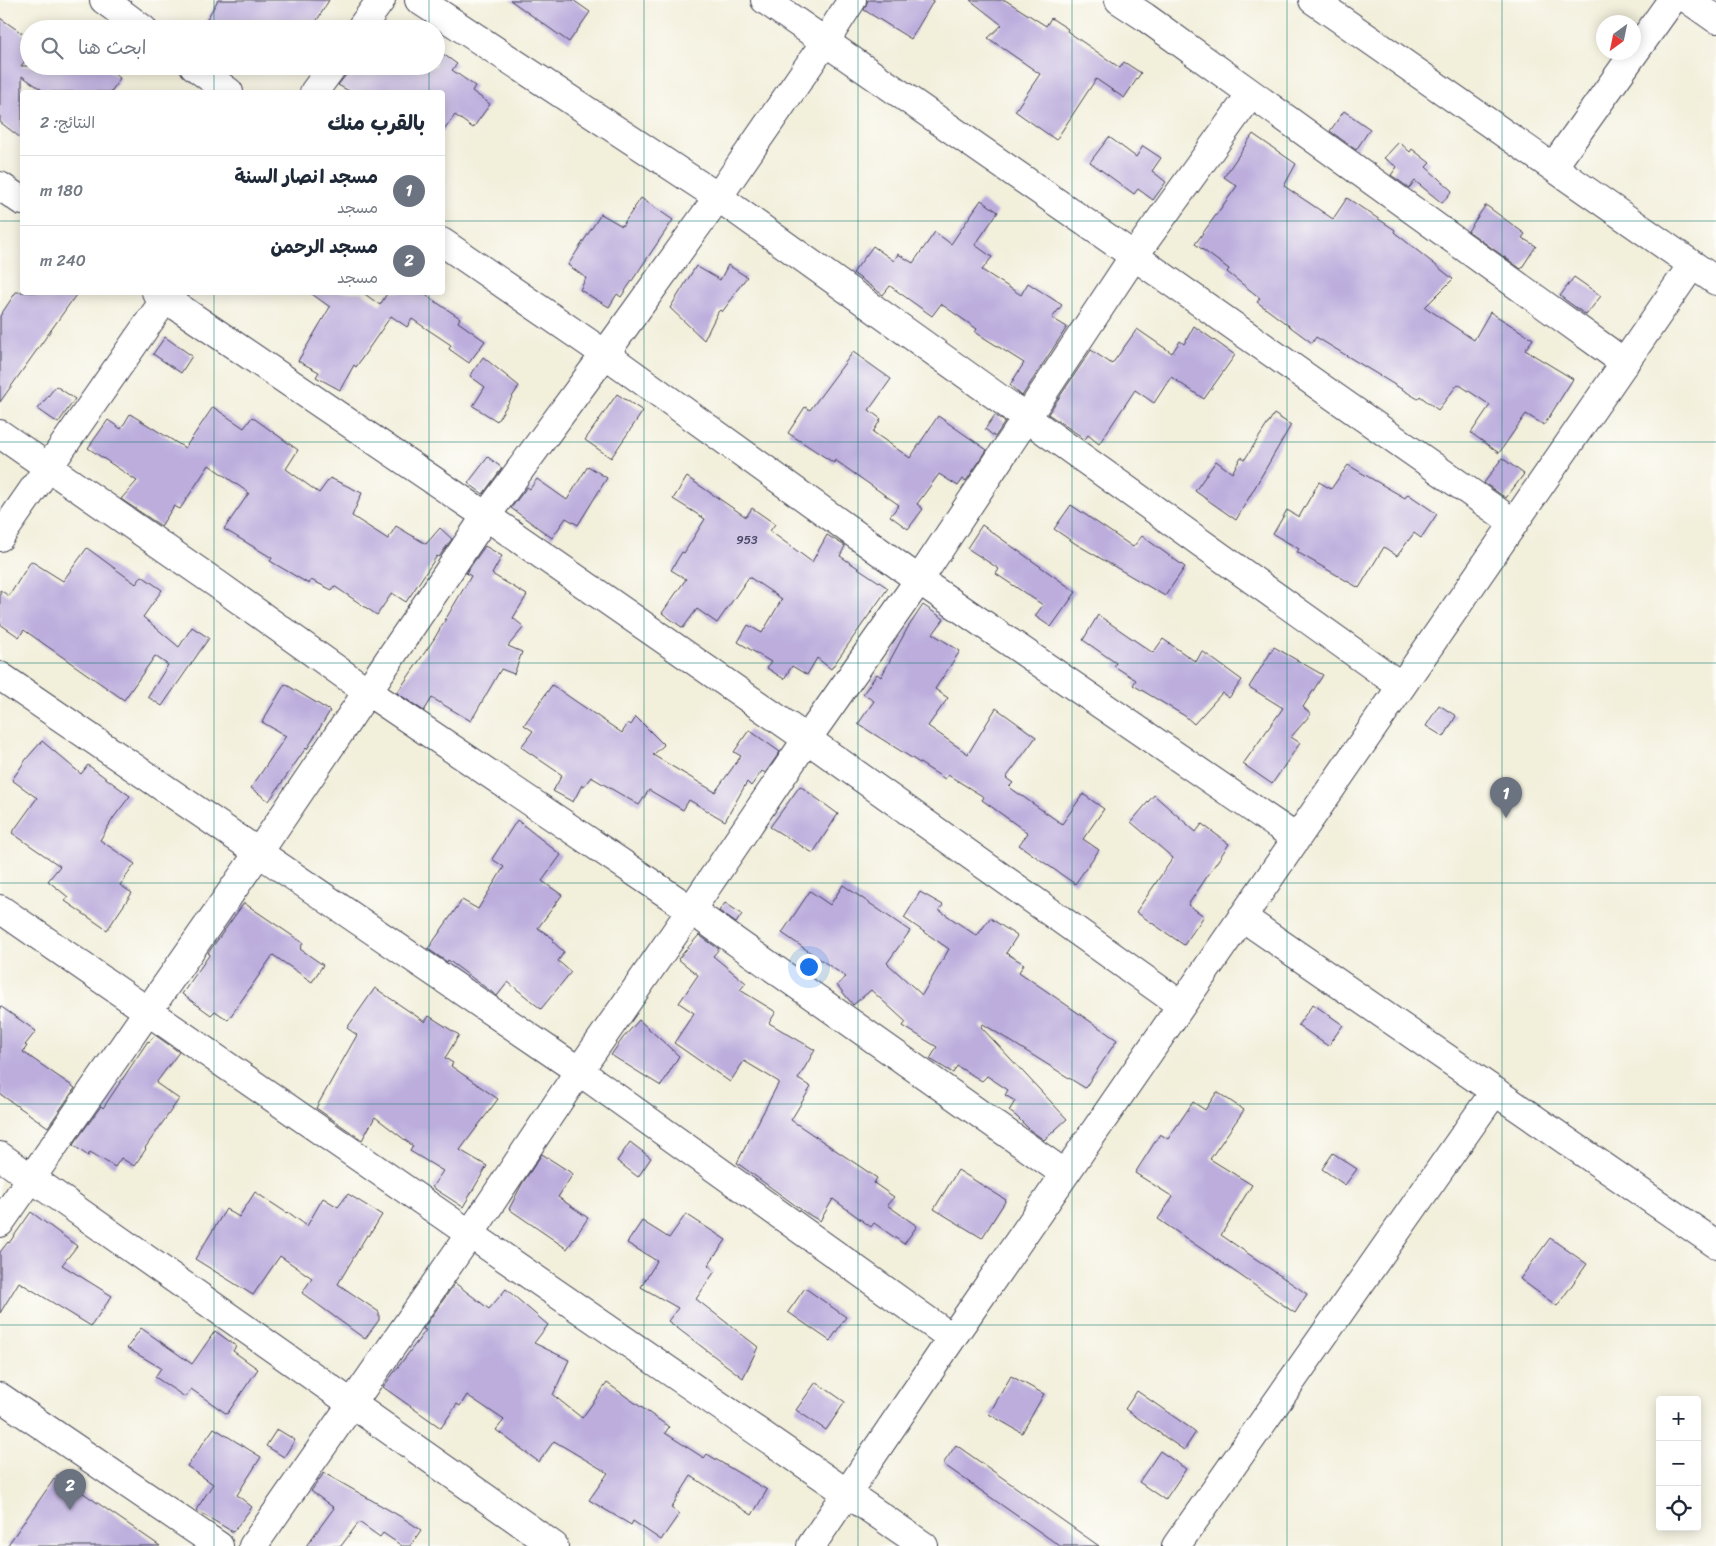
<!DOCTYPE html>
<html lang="ar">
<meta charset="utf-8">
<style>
:root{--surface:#fff;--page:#f6f6f7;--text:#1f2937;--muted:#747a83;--line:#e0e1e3;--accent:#ea580c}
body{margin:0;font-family:Sriracha,"Playpen Sans Arabic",sans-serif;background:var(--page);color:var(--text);direction:rtl}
.controls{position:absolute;right:15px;bottom:15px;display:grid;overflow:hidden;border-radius:5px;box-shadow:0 2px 12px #0003}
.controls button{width:45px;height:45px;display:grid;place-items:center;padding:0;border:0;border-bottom:1px solid var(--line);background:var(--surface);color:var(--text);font:25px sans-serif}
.compass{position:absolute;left:1596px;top:15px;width:45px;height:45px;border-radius:50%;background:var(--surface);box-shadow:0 2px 12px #0003;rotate:213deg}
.you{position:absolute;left:808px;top:966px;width:18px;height:18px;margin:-12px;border:4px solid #fff;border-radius:50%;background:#1a73e8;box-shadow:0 0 0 8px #1a73e833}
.badge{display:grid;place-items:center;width:32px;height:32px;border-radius:50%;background:var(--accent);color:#fff;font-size:16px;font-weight:700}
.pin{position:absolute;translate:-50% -41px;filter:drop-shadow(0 1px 2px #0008)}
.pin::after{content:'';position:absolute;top:26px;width:18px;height:15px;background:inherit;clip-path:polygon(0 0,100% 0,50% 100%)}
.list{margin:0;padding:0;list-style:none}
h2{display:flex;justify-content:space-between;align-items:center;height:65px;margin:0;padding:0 20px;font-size:21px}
h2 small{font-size:16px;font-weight:400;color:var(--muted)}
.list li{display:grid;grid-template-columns:32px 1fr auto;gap:15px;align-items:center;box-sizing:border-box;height:70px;padding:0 20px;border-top:1px solid var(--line)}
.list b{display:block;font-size:19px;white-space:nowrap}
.list p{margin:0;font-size:16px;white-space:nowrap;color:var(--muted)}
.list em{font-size:16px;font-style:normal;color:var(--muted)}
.icon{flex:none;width:28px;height:28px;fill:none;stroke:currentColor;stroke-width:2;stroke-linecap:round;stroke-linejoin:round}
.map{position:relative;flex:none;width:1716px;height:1546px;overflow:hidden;direction:ltr}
.search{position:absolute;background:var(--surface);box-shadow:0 2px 12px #0003;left:20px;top:20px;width:425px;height:55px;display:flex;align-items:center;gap:12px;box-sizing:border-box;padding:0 18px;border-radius:28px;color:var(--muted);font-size:19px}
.panel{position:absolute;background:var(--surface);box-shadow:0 2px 12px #0003;left:20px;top:90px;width:425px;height:205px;border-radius:5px;direction:rtl}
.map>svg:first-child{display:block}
.building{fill:#bcaddd}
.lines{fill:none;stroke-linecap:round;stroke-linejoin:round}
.street-casing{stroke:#414153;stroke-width:30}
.street{stroke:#fff;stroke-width:28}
.grid{fill:none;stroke:#0f766e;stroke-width:1;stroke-opacity:0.55}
.labels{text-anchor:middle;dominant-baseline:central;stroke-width:5;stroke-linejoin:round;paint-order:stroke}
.number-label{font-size:12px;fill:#484564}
</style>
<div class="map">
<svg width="1716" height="1546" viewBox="0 0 1716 1546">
<rect width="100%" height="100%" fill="#fdfcf7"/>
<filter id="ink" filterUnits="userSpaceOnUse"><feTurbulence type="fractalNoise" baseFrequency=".02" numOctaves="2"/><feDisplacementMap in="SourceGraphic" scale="10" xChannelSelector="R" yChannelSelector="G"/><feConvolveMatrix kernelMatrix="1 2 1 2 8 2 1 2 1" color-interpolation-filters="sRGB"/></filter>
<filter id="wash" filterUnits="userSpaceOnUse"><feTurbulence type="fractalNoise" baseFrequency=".0096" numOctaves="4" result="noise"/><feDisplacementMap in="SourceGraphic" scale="20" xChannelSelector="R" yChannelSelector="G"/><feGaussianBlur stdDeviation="1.12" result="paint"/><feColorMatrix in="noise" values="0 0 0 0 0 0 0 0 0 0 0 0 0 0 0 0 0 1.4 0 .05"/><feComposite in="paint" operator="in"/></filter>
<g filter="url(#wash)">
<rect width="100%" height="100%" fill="#f2efdb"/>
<g id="blocks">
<!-- building -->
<path class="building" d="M 218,0 L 329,0 L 312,29 L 201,29 Z
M 510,0 L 573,0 L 590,12 L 569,42 Z
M 868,0 L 934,0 L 911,39 L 864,10 Z
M 970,0 L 1005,0 L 1046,26 L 1051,18 L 1068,29 L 1067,31 L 1120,68 L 1124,62 L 1141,73 L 1124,98 L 1096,79 L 1056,140 L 1015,111 L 1040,74 L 988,38 L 1002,25 Z
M 0,18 L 29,38 L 29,56 L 21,66 L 102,66 L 120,78 L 111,92 L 45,92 L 22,76 L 22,139 L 0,122 Z
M 436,49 L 457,64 L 452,70 L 475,86 L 472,91 L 490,104 L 473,128 L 455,115 L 442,133 L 442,92 L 351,92 L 338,85 L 346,75 L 348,66 L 436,66 Z
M 1344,111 L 1370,129 L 1356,150 L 1330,131 Z
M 1253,134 L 1296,164 L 1284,186 L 1333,219 L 1347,198 L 1395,230 L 1394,232 L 1453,279 L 1425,307 L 1474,340 L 1490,312 L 1533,339 L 1525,350 L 1573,379 L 1544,425 L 1526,414 L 1499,453 L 1471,433 L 1490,405 L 1458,384 L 1438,410 L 1420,396 L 1418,399 L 1316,337 L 1312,343 L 1257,302 L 1260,298 L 1227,272 L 1229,269 L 1195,244 L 1237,186 L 1224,177 Z
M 1109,137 L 1136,157 L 1143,146 L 1161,158 L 1152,171 L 1166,182 L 1153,200 L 1138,189 L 1134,194 L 1090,162 Z
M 1399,142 L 1410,152 L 1412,149 L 1430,163 L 1426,167 L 1452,191 L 1442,203 L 1415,181 L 1409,188 L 1391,175 L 1397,167 L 1384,158 Z
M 641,198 L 673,220 L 621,297 L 617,294 L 609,307 L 580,290 L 586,278 L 568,265 L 601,214 L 622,226 Z
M 981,200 L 998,212 L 975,245 L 992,257 L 982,270 L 1021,295 L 1028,283 L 1062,305 L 1052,318 L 1067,327 L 1022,396 L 1010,385 L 1024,363 L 975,332 L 977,329 L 941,304 L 932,316 L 890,286 L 883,295 L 853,273 L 873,246 L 894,261 L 898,254 L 913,263 L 935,232 L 951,244 Z
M 1485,206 L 1487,206 L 1525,234 L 1522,238 L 1536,246 L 1521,269 L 1468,231 Z
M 728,265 L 747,277 L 733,295 L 734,296 L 722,312 L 720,310 L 718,312 L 704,340 L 670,308 L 696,266 L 720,280 Z
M 1574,277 L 1601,296 L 1586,315 L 1560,296 Z
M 16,292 L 78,292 L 0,402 L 0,316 Z
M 309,292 L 362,292 L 380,305 L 388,292 L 421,292 L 460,318 L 458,322 L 485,341 L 469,363 L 449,349 L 451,345 L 412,319 L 407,327 L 391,316 L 356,367 L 354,365 L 340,390 L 316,377 L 319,372 L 298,361 L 330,307 Z
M 1194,326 L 1235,355 L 1204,399 L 1171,377 L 1154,403 L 1135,390 L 1099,444 L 1088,435 L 1085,439 L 1048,414 L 1091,350 L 1112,364 L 1137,329 L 1172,353 L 1180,341 L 1184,344 Z
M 165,337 L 192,356 L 181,373 L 153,354 Z
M 853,352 L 891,379 L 869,410 L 881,419 L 873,432 L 910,458 L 938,416 L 987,450 L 966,481 L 963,479 L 958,486 L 939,474 L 917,504 L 923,509 L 908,529 L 890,516 L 899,505 L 835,460 L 834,463 L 788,433 L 805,407 L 810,410 Z
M 483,357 L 519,386 L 497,421 L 473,406 L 485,387 L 470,376 Z
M 56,386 L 75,399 L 58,423 L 38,409 Z
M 617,394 L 643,411 L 611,458 L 585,440 Z
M 213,407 L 244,428 L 252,417 L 298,450 L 286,469 L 319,493 L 330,478 L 362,493 L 352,516 L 388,539 L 396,526 L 426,544 L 440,528 L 452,539 L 439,557 L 437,556 L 406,602 L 392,593 L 377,615 L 334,586 L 332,590 L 311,580 L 309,584 L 270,561 L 272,558 L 224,529 L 249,493 L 209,465 L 180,509 L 174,506 L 161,526 L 121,499 L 137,481 L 88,448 L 108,420 L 121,429 L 130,414 L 185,448 Z
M 1274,414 L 1291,425 L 1236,520 L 1195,491 L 1216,461 L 1232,473 L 1241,457 L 1245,459 Z
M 995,415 L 1005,422 L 995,437 L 985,429 Z
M 488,457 L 502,468 L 483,494 L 468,483 Z
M 1502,458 L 1524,474 L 1506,498 L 1484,483 Z
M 1348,465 L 1405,498 L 1408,494 L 1437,514 L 1421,538 L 1414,533 L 1397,556 L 1384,547 L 1359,588 L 1297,552 L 1299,549 L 1273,534 L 1287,510 L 1299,517 L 1319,482 L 1331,489 Z
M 588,466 L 607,478 L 578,525 L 566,518 L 552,538 L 511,508 L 527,487 L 530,489 L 537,479 L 567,500 Z
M 687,477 L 746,517 L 752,508 L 775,524 L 770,531 L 812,562 L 827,535 L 845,546 L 840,556 L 888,588 L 831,669 L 817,658 L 807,675 L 792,666 L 784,679 L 767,668 L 771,662 L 738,642 L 748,625 L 762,633 L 782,599 L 749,577 L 717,623 L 697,609 L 683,628 L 662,613 L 686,579 L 671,570 L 682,552 L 684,553 L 705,519 L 673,499 Z
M 1071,505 L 1133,547 L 1142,536 L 1185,567 L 1165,596 L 1076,544 L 1054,529 Z
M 982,525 L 1076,592 L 1051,627 L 1035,616 L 1043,605 L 996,574 L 999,569 L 967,548 Z
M 485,546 L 502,556 L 492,574 L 527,595 L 513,618 L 524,627 L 508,646 L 522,652 L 514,674 L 501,669 L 471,721 L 432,698 L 424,711 L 397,693 L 434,639 L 471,576 L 466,573 Z
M 87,548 L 136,584 L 142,576 L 162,590 L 143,617 L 179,647 L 192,627 L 209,638 L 162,706 L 148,697 L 168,665 L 155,656 L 124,700 L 24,630 L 19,637 L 0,624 L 0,590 L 9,596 L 31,561 L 63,581 Z
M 923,605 L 944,619 L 933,634 L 960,651 L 935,689 L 948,698 L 928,726 L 968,754 L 996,708 L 1036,737 L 1006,778 L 1013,783 L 1009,787 L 1062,824 L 1083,794 L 1104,809 L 1083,839 L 1099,850 L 1075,884 L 1019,845 L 1028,833 L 982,800 L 984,797 L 948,775 L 945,779 L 858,724 L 874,701 L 863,694 L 877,674 L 881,677 L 907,629 Z
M 1098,615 L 1153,653 L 1163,639 L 1196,662 L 1202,651 L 1242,680 L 1229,698 L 1222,693 L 1194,724 L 1185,716 L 1133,685 L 1136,680 L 1114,666 L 1116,663 L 1083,640 Z
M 1274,647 L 1323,675 L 1303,707 L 1311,714 L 1291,737 L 1300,743 L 1272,784 L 1243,764 L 1283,708 L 1249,687 Z
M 285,684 L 330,711 L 307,749 L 306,748 L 269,801 L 251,788 L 286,736 L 262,722 Z
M 552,685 L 622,733 L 628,723 L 631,725 L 636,717 L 664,745 L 653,755 L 715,792 L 741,756 L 734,752 L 749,730 L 780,752 L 765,773 L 762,771 L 751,786 L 747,782 L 725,821 L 689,800 L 683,810 L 649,790 L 639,805 L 591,777 L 584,786 L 582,785 L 573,802 L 553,791 L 562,775 L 521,747 L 533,731 L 524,725 Z
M 1439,705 L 1456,716 L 1444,737 L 1426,726 Z
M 42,741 L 81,774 L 88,765 L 130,796 L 114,817 L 100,840 L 135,864 L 120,885 L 132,893 L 107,930 L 65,901 L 68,897 L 48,881 L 60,866 L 12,833 L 37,798 L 12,780 L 27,758 Z
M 800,786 L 838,814 L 813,853 L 770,827 Z
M 1154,795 L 1196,832 L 1202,824 L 1229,844 L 1188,905 L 1204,916 L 1184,945 L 1136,912 L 1173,858 L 1131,822 Z
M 517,820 L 561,855 L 542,881 L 562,895 L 538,928 L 554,939 L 552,941 L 564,952 L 558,961 L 571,972 L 541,1009 L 508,982 L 497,996 L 448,960 L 447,962 L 428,949 L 462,900 L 478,909 L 504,867 L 492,859 Z
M 843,885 L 910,931 L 887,963 L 922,995 L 949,949 L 904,918 L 920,892 L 943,905 L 939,910 L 977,936 L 990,918 L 1017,936 L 1006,953 L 1024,964 L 1019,972 L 1117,1040 L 1085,1088 L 983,1024 L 981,1027 L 1067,1119 L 1044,1140 L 1030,1130 L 1016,1116 L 1009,1111 L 1015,1101 L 1005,1095 L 1008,1090 L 987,1076 L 982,1081 L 957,1066 L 953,1073 L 930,1059 L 937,1047 L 903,1026 L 906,1022 L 871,990 L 853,1005 L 837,985 L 846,977 L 782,933 L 810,891 L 830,905 Z
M 244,903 L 303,943 L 300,949 L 323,965 L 312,982 L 273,955 L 228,1020 L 215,1011 L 211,1015 L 182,994 L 210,954 L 208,953 Z
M 725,903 L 742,914 L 736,923 L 719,911 Z
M 699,935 L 719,949 L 713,956 L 746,983 L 740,990 L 776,1012 L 769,1023 L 815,1050 L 798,1079 L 811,1087 L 791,1120 L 877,1178 L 874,1183 L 894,1197 L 887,1205 L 917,1226 L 904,1244 L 874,1223 L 871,1227 L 833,1199 L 820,1221 L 806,1213 L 737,1163 L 779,1082 L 744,1061 L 730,1082 L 674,1043 L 694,1013 L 679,1003 L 698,975 L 678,959 Z
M 375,988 L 425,1022 L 429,1016 L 459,1035 L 445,1058 L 453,1063 L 451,1066 L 498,1099 L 460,1150 L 487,1166 L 463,1207 L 432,1187 L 443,1171 L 410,1151 L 413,1146 L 375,1117 L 362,1140 L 316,1108 L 357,1035 L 347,1028 Z
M 1313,1004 L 1343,1025 L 1328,1046 L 1298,1025 Z
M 0,1006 L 36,1031 L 25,1045 L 27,1046 L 23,1052 L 75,1088 L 48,1127 L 0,1094 Z
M 639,1020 L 679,1056 L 661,1086 L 611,1055 L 623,1038 Z
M 155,1035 L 179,1052 L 156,1083 L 179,1099 L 145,1148 L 146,1149 L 134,1166 L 121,1158 L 115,1167 L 90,1152 L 88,1156 L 73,1145 L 101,1106 L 103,1108 L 148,1041 L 149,1042 Z
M 1217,1092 L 1244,1110 L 1210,1159 L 1252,1185 L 1221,1235 L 1307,1294 L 1295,1313 L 1158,1219 L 1173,1197 L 1135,1173 L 1160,1134 L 1168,1139 L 1193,1102 L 1205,1110 Z
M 630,1142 L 651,1158 L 638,1177 L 617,1161 Z
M 1333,1153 L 1357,1169 L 1345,1185 L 1322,1169 Z
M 542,1154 L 573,1174 L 558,1197 L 588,1218 L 567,1249 L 509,1209 L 522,1184 Z
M 958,1170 L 1006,1200 L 982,1238 L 934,1209 Z
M 255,1192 L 287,1213 L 288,1212 L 307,1226 L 323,1198 L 338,1207 L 348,1194 L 382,1215 L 369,1236 L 367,1235 L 338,1284 L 379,1312 L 379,1320 L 365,1339 L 302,1293 L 312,1278 L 280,1256 L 253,1295 L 195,1259 L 226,1209 L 239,1217 Z
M 31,1212 L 77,1246 L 62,1265 L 112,1296 L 91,1326 L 19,1282 L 0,1313 L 0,1252 L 8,1242 L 9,1243 Z
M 686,1214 L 726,1240 L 708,1265 L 715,1271 L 696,1299 L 758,1347 L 743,1378 L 668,1321 L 678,1308 L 641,1287 L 657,1261 L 627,1243 L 642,1221 L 669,1238 Z
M 1550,1238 L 1587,1264 L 1557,1306 L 1520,1279 Z
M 455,1283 L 489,1309 L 506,1289 L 548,1325 L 534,1343 L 569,1360 L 553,1395 L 582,1418 L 607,1383 L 669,1427 L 665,1433 L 704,1458 L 707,1454 L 767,1490 L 752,1515 L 691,1476 L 671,1508 L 679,1514 L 661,1540 L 633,1521 L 631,1525 L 589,1500 L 608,1473 L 554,1441 L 539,1462 L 496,1430 L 504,1420 L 467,1395 L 460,1406 L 457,1404 L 441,1428 L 383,1387 L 426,1330 L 423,1329 Z
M 805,1288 L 846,1317 L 830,1341 L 788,1312 Z
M 141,1328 L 192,1364 L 215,1331 L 236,1346 L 233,1351 L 258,1369 L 227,1414 L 191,1389 L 185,1397 L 155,1377 L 161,1368 L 127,1348 Z
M 1011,1376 L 1044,1394 L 1022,1433 L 989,1414 Z
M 816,1382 L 845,1402 L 826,1430 L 796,1410 Z
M 1137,1391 L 1196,1432 L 1184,1450 L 1125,1409 Z
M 214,1428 L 261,1457 L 237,1495 L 252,1507 L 233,1532 L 196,1510 L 213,1484 L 187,1466 Z
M 277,1429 L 295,1440 L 284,1457 L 266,1446 Z
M 956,1445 L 1099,1546 L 1060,1546 L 943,1464 Z
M 1160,1451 L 1186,1469 L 1165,1500 L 1139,1482 Z
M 324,1473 L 403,1518 L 421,1530 L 410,1546 L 402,1546 L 383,1533 L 380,1537 L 359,1522 L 341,1546 L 306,1546 L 334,1508 L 311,1491 Z
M 57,1475 L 160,1546 L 7,1546 Z"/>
</g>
</g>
<g filter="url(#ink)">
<use href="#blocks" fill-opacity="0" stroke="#414153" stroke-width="1"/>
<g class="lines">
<defs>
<path id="street" d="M 104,0 L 143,29
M 419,0 L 718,197 L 1401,686
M 765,0 L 1134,256 L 1514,523
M 1119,0 L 1145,17 L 1625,363
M 1313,0 L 1716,281
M 1689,0 L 1716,19
M 360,29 L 381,0
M 194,66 L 229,92
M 314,92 L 333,66
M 1553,167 L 1672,0
M 0,186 L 22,201
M 442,242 L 605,354 L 919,580 L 1296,838
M 156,292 L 486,516 L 807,739 L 1181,1005
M 0,434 L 217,584 L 367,691 L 691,910 L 1065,1174
M 0,537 L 170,292
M 0,676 L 579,1071 L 952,1338
M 0,909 L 470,1234 L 924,1546
M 1242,917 L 1716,1244
M 0,1156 L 554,1546
M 0,1223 L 259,852 L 486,516 L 605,354 L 718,197 L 825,42 L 852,0
M 0,1397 L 219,1546
M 253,1546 L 470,1234 L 579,1071 L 691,910 L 807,739 L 919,580 L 1134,256 L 1251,94
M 811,1546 L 952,1338 L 1692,265
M 1176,1546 L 1495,1091"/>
</defs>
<!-- street casing -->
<use href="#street" class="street-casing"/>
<!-- street -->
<use href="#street" class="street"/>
</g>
</g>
<!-- grid -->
<path class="grid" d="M 214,0 L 214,29M 429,0 L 429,29M 644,0 L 644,1546M 858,0 L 858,1546M 1072,0 L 1072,1546M 1287,0 L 1287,1546M 1502,0 L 1502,1546M 214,66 L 214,92M 429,66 L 429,92M 0,221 L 22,221M 442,221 L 1716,221M 214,292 L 214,1546M 429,292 L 429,1546M 0,442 L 1716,442M 0,663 L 1716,663M 0,883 L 1716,883M 0,1104 L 1716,1104M 0,1325 L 1716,1325"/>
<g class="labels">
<!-- number labels -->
<g class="number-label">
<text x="747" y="540">953</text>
</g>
</g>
</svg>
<div class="controls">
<button>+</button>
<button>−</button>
<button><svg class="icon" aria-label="locate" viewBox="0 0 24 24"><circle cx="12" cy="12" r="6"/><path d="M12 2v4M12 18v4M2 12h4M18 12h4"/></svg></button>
</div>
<svg class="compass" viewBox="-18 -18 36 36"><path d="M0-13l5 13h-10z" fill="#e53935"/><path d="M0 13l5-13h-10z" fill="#747a83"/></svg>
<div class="you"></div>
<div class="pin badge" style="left:1506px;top:818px;background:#6b7280">1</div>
<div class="pin badge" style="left:70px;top:1510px;background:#6b7280">2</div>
<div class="search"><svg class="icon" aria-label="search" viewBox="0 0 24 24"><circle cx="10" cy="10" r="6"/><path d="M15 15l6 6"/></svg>ابحث هنا</div>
<section class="panel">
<h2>بالقرب منك<small>النتائج: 2</small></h2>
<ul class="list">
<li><span class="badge" style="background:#6b7280">1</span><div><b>مسجد انصار السنة</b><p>مسجد</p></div><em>180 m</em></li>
<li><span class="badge" style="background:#6b7280">2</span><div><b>مسجد الرحمن</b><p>مسجد</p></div><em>240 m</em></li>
</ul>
</section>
</div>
